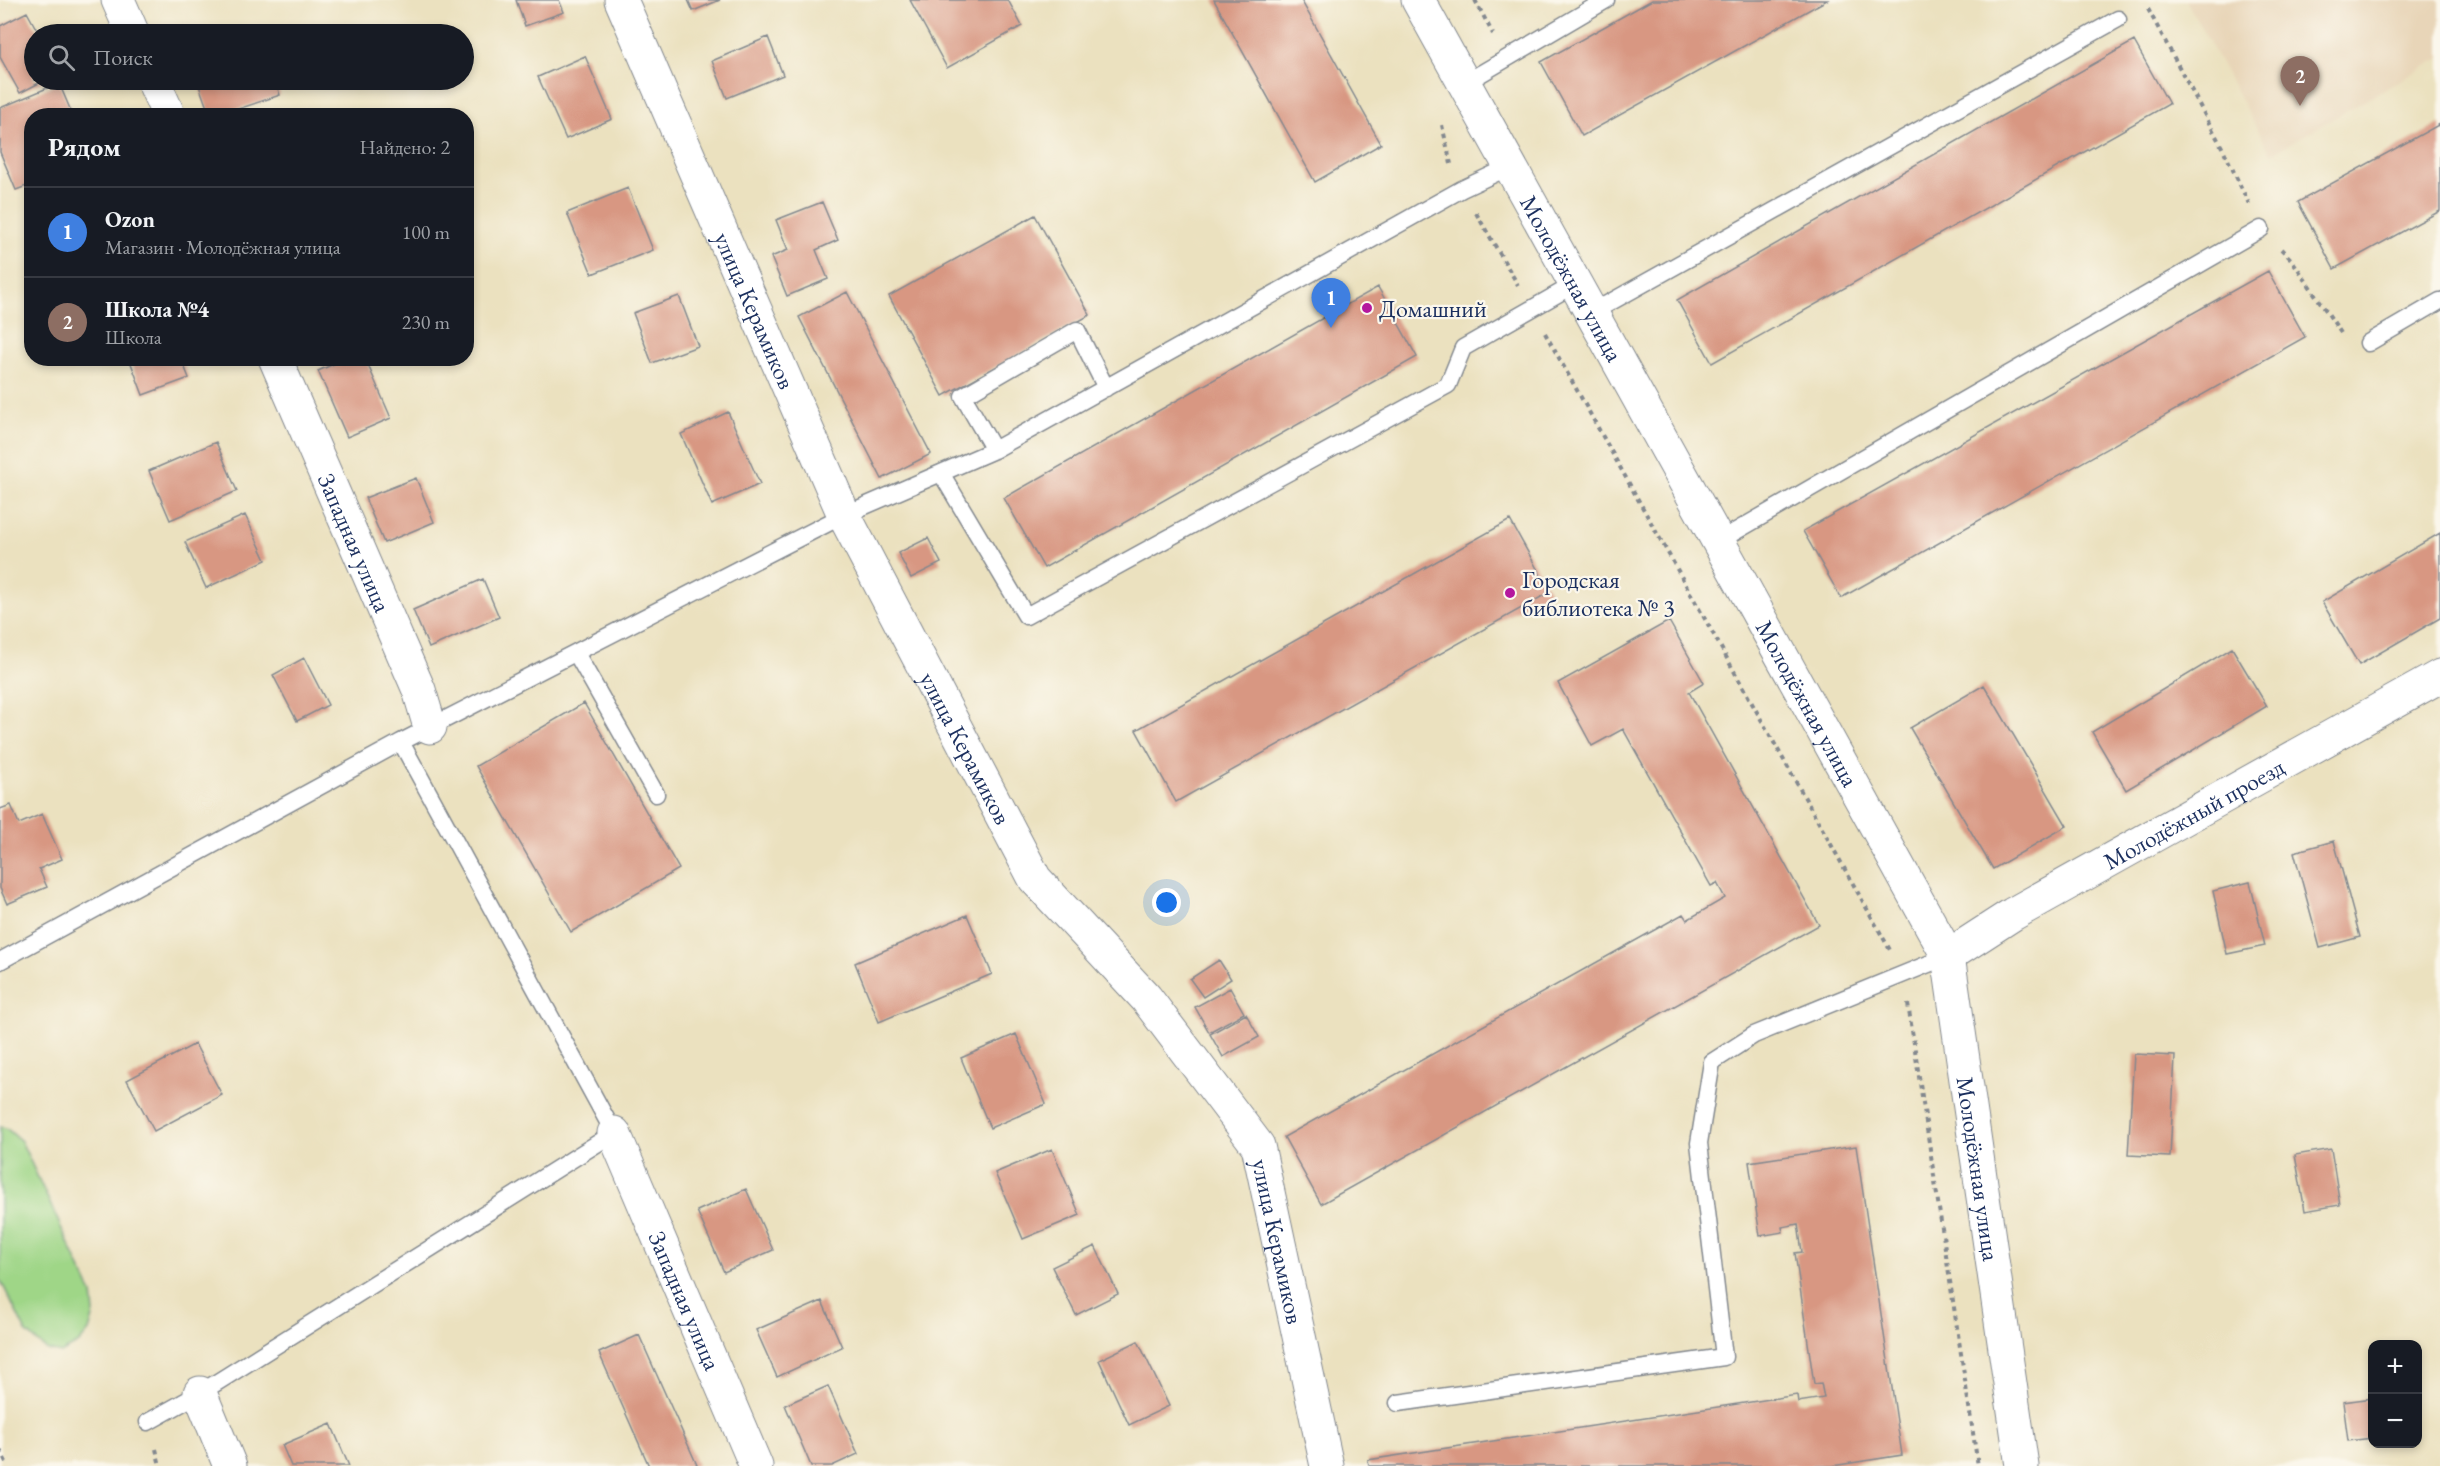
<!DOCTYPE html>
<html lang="ru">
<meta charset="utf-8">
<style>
:root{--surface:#171b24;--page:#20242c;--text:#f1f3f6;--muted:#9ea1a6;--line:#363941;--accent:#d93025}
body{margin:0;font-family:"EB Garamond",serif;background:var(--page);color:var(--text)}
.controls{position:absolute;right:18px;bottom:18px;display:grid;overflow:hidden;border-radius:12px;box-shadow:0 3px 9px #0003}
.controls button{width:54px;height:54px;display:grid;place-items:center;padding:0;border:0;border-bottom:2px solid var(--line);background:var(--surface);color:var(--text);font:30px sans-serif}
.you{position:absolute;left:1167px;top:903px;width:21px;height:21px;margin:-15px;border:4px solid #fff;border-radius:50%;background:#1a73e8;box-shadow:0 0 0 9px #1a73e833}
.badge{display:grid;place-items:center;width:39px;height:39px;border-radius:50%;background:var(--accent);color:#fff;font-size:20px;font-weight:700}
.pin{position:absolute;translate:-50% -50px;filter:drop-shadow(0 2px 3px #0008)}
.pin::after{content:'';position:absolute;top:32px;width:21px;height:18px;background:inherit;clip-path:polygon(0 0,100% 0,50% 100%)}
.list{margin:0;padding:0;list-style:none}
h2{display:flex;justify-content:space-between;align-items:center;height:78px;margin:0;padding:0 24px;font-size:26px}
h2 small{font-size:20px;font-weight:400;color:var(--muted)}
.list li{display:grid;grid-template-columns:39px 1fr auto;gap:18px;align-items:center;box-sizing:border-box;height:90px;padding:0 24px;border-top:2px solid var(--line)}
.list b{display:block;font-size:22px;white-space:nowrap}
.list p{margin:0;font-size:20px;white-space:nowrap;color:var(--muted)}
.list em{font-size:20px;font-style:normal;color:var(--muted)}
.icon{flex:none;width:33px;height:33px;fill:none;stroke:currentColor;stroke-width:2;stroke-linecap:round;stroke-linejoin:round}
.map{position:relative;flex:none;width:2440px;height:1466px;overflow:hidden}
.search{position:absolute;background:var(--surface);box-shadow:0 3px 9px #0003;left:24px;top:24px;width:450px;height:66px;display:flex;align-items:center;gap:15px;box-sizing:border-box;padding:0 21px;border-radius:33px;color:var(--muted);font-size:22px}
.panel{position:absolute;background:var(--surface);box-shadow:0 3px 9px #0003;left:24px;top:108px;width:450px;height:258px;border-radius:24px}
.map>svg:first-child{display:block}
.built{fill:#e8d5b8}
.green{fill:#9fd687;stroke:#5d8272;stroke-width:1.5}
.building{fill:#d89782}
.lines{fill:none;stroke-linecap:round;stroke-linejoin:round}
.service-casing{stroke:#83888e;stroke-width:19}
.minor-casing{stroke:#83888e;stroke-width:35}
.tertiary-casing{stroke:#83888e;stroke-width:35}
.path{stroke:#83888e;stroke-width:4;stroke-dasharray:4.5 4.5;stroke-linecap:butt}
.service{stroke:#fff;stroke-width:16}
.minor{stroke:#fff;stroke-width:33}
.tertiary{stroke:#fff;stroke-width:33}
.poi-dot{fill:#b5179e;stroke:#fbf7ec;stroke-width:2}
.labels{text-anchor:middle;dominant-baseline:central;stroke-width:4.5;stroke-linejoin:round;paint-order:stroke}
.street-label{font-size:24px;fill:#1b2f5e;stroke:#fbf7ec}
.poi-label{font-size:24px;fill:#1b2f5e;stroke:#fbf7ec;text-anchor:start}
</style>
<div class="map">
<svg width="2440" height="1466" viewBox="0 0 2440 1466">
<rect width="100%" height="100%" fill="#fbf7ec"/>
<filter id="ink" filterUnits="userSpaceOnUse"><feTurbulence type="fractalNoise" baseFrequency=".0167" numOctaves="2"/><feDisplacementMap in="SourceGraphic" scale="12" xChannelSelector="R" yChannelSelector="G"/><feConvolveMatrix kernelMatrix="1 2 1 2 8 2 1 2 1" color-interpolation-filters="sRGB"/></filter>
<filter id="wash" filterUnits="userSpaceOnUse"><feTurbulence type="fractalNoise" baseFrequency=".008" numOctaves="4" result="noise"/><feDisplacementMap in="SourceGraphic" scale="24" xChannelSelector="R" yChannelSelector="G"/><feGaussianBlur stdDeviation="1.35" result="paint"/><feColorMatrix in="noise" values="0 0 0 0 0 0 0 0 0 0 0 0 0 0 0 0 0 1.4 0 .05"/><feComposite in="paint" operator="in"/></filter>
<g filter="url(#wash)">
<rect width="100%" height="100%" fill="#ebe1bf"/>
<!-- built -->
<path class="built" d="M 2186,0 L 2440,0 L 2440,58 L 2271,154 Z"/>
<!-- green -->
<path class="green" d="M 0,1127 L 6,1128 L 21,1141 L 92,1294 L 94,1313 L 89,1331 L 79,1343 L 61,1353 L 47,1350 L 26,1332 L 0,1279 Z"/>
<g id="blocks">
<!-- building -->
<path class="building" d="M 516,0 L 559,0 L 564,12 L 525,26 Z
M 688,0 L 720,0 L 693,11 Z
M 910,0 L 1008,0 L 1022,26 L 947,68 Z
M 1214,0 L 1301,0 L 1381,144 L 1315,182 Z
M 1652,0 L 1827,0 L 1582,136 L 1541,62 Z
M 27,12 L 39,34 L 34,34 L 34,80 L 45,80 L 20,93 L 0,57 L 0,26 Z
M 768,37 L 783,75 L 727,98 L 712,61 Z
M 2134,41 L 2169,104 L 1712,363 L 1677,300 Z
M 585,56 L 612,119 L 566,139 L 538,77 Z
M 197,80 L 275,80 L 280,95 L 217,116 L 210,116 Z
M 59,83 L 73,116 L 32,116 L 32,184 L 16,190 L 0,152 L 0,108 Z
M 2440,124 L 2440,211 L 2334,269 L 2298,202 Z
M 628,188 L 653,250 L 592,274 L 567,213 Z
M 822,202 L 838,240 L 816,250 L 828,279 L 787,296 L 771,257 L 788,250 L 776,220 Z
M 1035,215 L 1090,315 L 943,396 L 889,296 Z
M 2268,271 L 2305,337 L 1841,598 L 1803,531 Z
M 1378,287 L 1417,357 L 1044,568 L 1004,498 Z
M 847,292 L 931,454 L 882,479 L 799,317 Z
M 679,296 L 698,346 L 652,363 L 633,313 Z
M 129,358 L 181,358 L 189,378 L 143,395 Z
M 347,358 L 365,358 L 391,418 L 347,437 L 318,371 Z
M 728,412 L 760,484 L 712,505 L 681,434 Z
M 216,442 L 237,491 L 170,520 L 149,471 Z
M 416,478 L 434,522 L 384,543 L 365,498 Z
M 245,515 L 266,560 L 206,588 L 185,542 Z
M 1510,520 L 1550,592 L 1176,802 L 1136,730 Z
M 2440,533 L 2440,618 L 2359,665 L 2322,602 Z
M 928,538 L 941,563 L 911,578 L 898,553 Z
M 483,579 L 499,617 L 429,648 L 413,610 Z
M 1669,621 L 1704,683 L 1689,692 L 1819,925 L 1321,1204 L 1284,1137 L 1683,914 L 1687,920 L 1725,898 L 1717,883 L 1711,886 L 1623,729 L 1592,746 L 1558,683 Z
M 2232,648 L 2267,706 L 2126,790 L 2092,732 Z
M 304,658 L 328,705 L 297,721 L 273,675 Z
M 1984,685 L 2067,826 L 1993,869 L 1910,728 Z
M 584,703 L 679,869 L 571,932 L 476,766 Z
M 11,805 L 19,824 L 42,814 L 62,859 L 39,869 L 47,887 L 7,904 L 0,888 L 0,809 Z
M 2334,841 L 2360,937 L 2320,948 L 2294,852 Z
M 2250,882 L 2265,946 L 2227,954 L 2213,891 Z
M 967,915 L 992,974 L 879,1022 L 855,963 Z
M 1219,960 L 1231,979 L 1203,997 L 1190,979 Z
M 1230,988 L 1244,1013 L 1209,1032 L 1195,1007 Z
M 1246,1014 L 1259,1037 L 1223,1057 L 1210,1034 Z
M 1016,1034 L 1046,1104 L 990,1128 L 961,1058 Z
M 195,1044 L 222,1095 L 154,1131 L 127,1080 Z
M 2134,1054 L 2175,1056 L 2170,1157 L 2128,1155 Z
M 1856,1146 L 1902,1455 L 1832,1466 L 1369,1466 L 1368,1460 L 1797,1395 L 1798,1402 L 1824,1398 L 1821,1383 L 1814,1384 L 1795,1253 L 1802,1252 L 1798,1224 L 1782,1227 L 1783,1232 L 1760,1236 L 1749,1162 Z
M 1052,1149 L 1080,1215 L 1023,1239 L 995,1173 Z
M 2331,1149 L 2340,1205 L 2305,1211 L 2295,1155 Z
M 746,1189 L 773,1250 L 724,1272 L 697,1211 Z
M 1095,1246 L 1118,1294 L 1076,1315 L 1052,1267 Z
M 822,1301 L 842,1347 L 777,1377 L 756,1330 Z
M 639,1335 L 697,1465 L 694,1466 L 649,1466 L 599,1353 Z
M 1138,1341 L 1169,1406 L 1129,1425 L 1099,1360 Z
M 828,1386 L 858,1454 L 832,1466 L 811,1466 L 785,1405 Z
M 2372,1398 L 2372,1438 L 2348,1441 L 2343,1402 Z
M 331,1424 L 349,1466 L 291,1466 L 282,1445 Z"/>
</g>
</g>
<g filter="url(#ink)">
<use href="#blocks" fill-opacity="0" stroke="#83888e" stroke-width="1.5"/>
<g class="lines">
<defs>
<path id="service" d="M 1465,83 L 1606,0
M 1511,166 L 1462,189 L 994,450 L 941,473 L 1026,616 L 1448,385 L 1463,348 L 1575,284
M 1591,313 L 2118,19
M 2368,343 L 2440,301
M 994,450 L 963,396 L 1077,330 L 1106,388
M 1717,542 L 2261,229
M 576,653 L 656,794
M 0,961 L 401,742 L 844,515 L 941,473
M 1398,1403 L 1724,1357 L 1699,1143 L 1712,1062 L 1754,1035 L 1948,956
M 148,1422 L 200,1393 L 614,1133 L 401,742"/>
<g id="minor">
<path d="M 118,0 L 133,34"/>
<path id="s1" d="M 621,0 L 844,515 L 1035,879 L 1146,998 L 1258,1146 L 1327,1466"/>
<path d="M 153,80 L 169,116"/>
<path id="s2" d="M 275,358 L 419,690 L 430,727"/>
<path id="s3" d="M 1948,956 L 2013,914 L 2440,676"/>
<path id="s4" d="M 614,1133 L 756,1466"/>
<path d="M 200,1393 L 230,1466"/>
</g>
<g id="tertiary">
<path id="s5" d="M 1418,0 L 1948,956 L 2022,1466"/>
</g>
</defs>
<!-- service casing -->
<use href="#service" class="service-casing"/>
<!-- minor casing -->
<use href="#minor" class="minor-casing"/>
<!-- tertiary casing -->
<use href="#tertiary" class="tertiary-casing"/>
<!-- path -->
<path class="path" d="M 1475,0 L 1493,34
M 2148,9 L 2224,151 L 2249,204
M 1442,125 L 1451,164
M 1476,213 L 1518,285
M 2281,249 L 2292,260 L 2341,333
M 1545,333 L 1890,950
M 1908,1004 L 1978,1466
M 156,1449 L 160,1466
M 0,1450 L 8,1466"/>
<!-- service -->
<use href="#service" class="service"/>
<!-- minor -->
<use href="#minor" class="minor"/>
<!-- tertiary -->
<use href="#tertiary" class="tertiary"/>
</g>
</g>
<!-- markers -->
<g class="poi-dot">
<circle cx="1367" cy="308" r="6"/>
<circle cx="1510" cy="593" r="6"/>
</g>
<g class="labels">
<!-- street labels -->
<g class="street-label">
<text stroke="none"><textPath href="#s5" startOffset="318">Молодёжная улица</textPath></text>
<text stroke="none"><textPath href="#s1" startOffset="338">улица Керамиков</textPath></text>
<text stroke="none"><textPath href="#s2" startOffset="201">Западная улица</textPath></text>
<text stroke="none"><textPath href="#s5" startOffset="804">Молодёжная улица</textPath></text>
<text stroke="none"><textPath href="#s1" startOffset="824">улица Керамиков</textPath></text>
<text stroke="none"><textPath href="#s3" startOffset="284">Молодёжный проезд</textPath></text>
<text stroke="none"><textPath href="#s5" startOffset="1308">Молодёжная улица</textPath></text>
<text stroke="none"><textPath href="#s1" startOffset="1418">улица Керамиков</textPath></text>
<text stroke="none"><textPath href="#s4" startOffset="182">Западная улица</textPath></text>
</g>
<!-- poi labels -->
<g class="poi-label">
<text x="1379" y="308">Домашний</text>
<text x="1522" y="579">Городская<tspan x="1522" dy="28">библиотека № 3</tspan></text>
</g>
</g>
</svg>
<div class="controls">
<button>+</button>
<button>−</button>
</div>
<div class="you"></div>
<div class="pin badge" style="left:1331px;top:328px;background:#3f7fe0">1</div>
<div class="pin badge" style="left:2300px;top:106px;background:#8d6e63">2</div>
<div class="search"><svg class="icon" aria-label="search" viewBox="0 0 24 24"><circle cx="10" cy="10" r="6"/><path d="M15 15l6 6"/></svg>Поиск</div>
<section class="panel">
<h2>Рядом<small>Найдено: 2</small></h2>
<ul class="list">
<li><span class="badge" style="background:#3f7fe0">1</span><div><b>Ozon</b><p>Магазин · Молодёжная улица</p></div><em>100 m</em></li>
<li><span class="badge" style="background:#8d6e63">2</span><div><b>Школа №4</b><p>Школа</p></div><em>230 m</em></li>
</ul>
</section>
</div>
